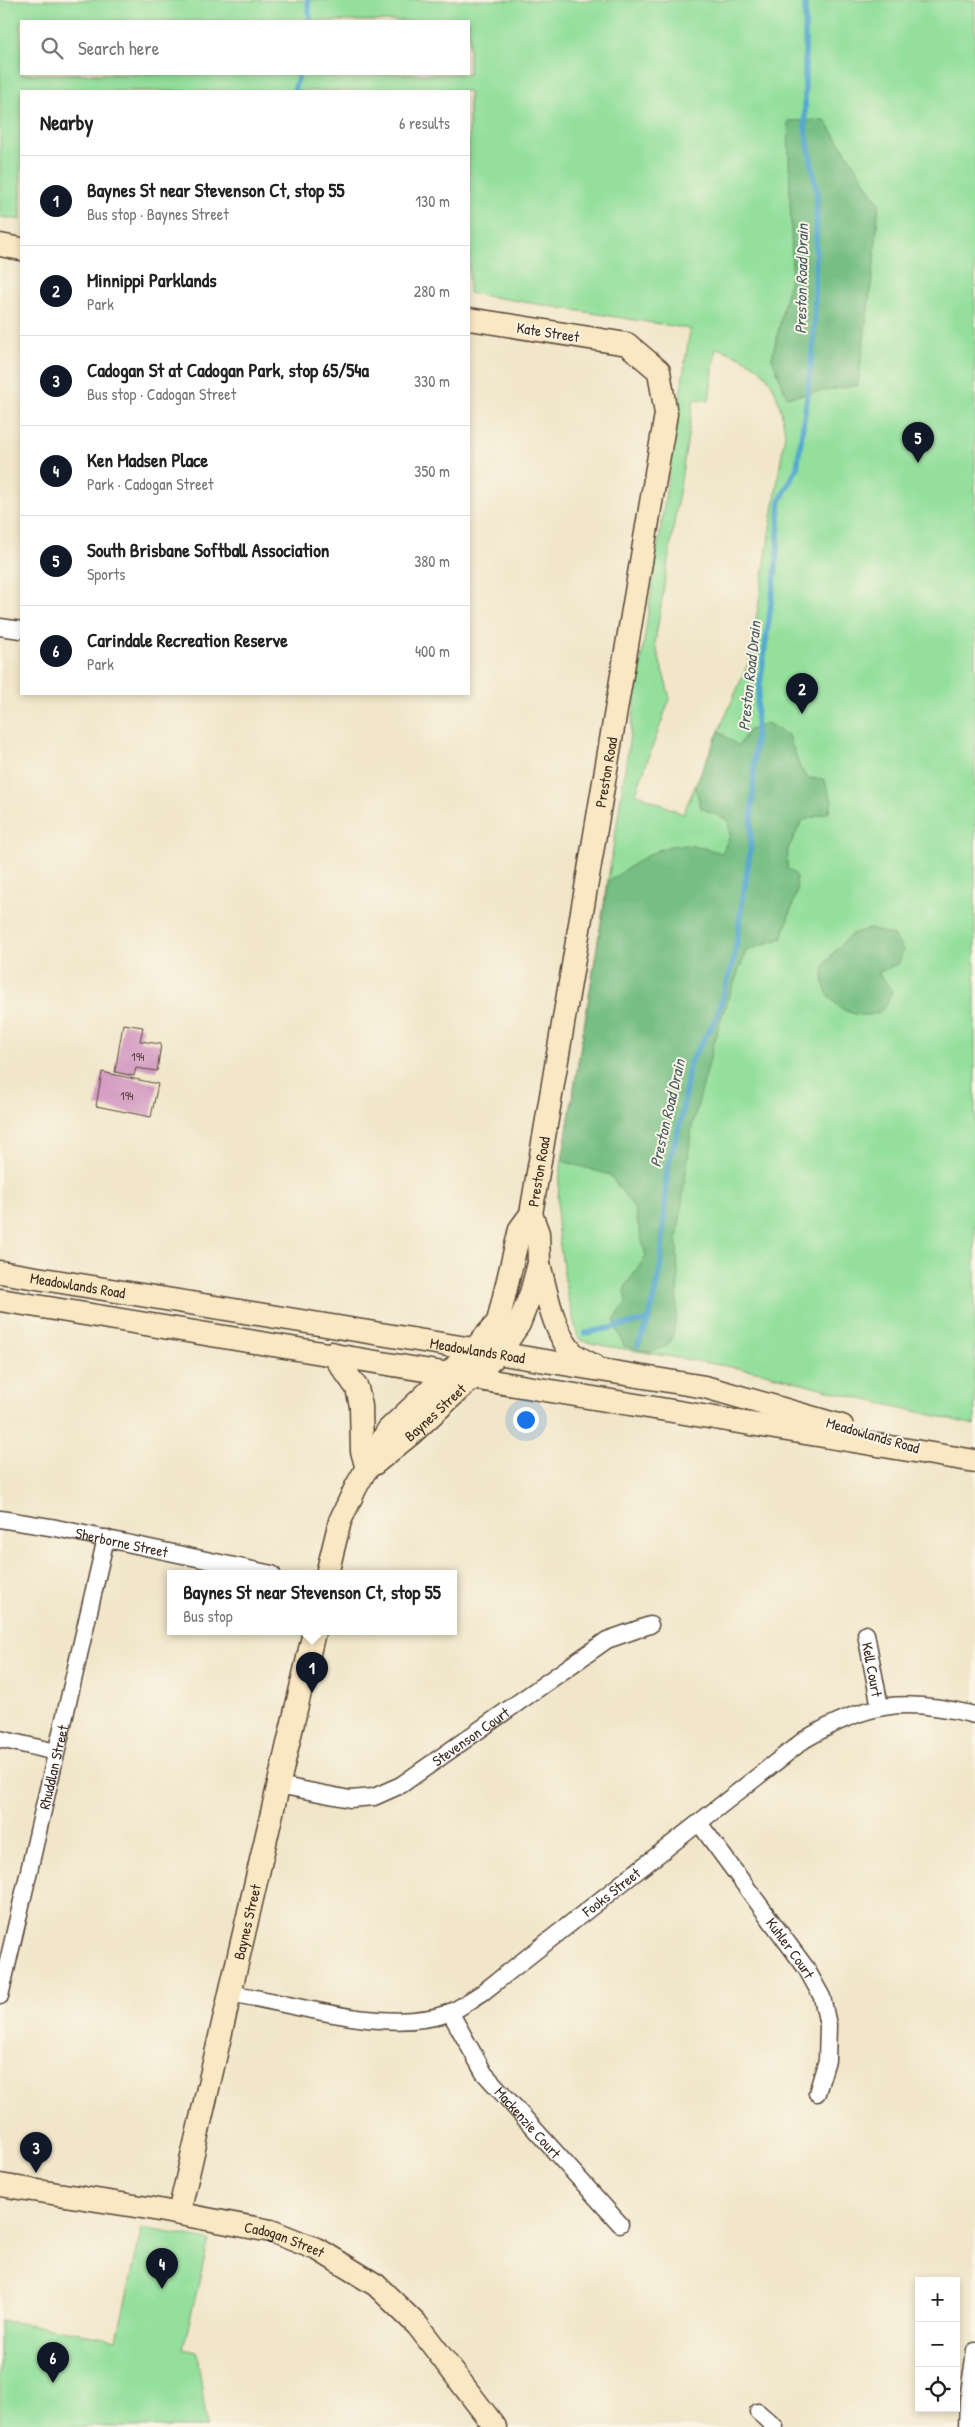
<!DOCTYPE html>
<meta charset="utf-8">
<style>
:root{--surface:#fff;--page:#f6f6f6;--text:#222;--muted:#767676;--line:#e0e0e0;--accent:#111827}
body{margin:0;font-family:"Patrick Hand",sans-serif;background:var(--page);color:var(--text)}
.controls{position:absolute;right:15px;bottom:15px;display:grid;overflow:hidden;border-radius:0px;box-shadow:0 2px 8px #0003}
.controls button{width:45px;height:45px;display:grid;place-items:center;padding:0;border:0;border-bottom:1px solid var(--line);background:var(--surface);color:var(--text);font:25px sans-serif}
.you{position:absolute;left:525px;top:1419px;width:18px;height:18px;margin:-12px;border:4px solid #fff;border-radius:50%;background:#1a73e8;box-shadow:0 0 0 8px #1a73e833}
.badge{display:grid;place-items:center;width:32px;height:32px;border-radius:50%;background:var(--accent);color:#fff;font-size:16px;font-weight:700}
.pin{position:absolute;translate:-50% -41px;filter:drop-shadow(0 1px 2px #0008)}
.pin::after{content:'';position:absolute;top:26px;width:18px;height:15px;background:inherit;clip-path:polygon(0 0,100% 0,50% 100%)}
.popup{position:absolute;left:167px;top:1570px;width:290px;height:65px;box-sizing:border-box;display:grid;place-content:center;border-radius:0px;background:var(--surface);filter:drop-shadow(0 1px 4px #0005);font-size:16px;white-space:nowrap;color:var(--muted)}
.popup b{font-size:19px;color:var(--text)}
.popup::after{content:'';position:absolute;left:50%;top:100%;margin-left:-10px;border:10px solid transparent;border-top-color:var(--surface)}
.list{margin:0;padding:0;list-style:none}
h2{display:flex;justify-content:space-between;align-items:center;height:65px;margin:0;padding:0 20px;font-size:21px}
h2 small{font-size:16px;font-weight:400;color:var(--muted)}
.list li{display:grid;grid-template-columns:32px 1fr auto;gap:15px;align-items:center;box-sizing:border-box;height:90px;padding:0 20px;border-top:1px solid var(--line)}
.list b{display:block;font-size:19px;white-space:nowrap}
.list p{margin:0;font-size:16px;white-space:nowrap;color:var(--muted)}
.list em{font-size:16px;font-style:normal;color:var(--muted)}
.icon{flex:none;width:28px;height:28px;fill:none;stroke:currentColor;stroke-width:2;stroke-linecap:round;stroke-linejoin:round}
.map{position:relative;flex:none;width:975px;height:2427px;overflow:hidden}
.search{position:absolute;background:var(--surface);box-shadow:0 2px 8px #0003;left:20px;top:20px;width:450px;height:55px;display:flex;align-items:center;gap:12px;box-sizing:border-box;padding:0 18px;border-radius:0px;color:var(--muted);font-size:19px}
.panel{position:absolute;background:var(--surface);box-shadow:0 2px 8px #0003;left:20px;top:90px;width:450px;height:605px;border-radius:0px}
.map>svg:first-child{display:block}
.green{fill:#93df9b;stroke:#67845c;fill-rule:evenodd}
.forest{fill:#76be83;stroke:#587450}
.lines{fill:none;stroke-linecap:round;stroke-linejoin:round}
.stream{stroke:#54a8d0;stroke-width:5.5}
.building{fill:#d095c0}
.street-casing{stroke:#564638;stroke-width:19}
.secondary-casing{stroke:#564638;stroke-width:25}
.street{stroke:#fff;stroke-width:16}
.secondary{stroke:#fae7c3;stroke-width:22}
.labels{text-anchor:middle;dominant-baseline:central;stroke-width:4;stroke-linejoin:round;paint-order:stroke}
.number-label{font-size:12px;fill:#604546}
.street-label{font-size:15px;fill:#3b2a1e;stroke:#fcf5e5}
.water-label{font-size:16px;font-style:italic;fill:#455c65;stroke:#fcf5e5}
</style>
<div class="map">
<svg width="975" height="2427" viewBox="0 0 975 2427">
<rect width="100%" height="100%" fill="#fcf5e5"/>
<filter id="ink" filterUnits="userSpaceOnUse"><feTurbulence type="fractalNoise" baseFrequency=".02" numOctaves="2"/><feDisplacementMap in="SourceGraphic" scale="10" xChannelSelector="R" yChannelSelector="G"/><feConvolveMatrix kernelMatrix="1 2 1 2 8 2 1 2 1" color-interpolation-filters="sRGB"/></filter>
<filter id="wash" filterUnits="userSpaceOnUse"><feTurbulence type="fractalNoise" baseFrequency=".0096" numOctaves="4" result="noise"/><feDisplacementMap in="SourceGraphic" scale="20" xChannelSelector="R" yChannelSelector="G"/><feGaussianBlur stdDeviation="1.12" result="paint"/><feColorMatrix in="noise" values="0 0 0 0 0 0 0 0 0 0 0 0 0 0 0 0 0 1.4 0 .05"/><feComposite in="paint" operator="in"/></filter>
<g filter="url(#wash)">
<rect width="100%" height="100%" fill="#f1e6ca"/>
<!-- green -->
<path class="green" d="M 0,0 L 975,0 L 975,1425 L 854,1397 L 761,1372 L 595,1344 L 583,1341 L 578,1337 L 567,1295 L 557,1225 L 559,1180 L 617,824 L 690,329 L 469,293 L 469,91 L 21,91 L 21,220 L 0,217 ZM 21,21 L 469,21 L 469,74 L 21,74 ZM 716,348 C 768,364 777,381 785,433 L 750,659 L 683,814 L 636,793 L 670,698 L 655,643 L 694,399 L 709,401 Z
M 142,2228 L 209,2240 L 183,2349 L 197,2352 L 207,2427 L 0,2427 L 0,2320 L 117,2339 Z"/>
<!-- forest -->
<path class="forest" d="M 825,120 L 879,203 L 874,263 L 858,385 L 787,397 L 772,358 L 792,269 L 788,121 Z
M 767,723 L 789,736 L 800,768 L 808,778 L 824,779 L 832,801 L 829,812 L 802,821 L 788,849 L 787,868 L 796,875 L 797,891 L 782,938 L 746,951 L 720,1021 L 692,1127 L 677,1240 L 678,1283 L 676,1318 L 673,1335 L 667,1346 L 650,1352 L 624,1346 L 614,1321 L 626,1302 L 625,1287 L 646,1256 L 634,1208 L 610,1175 L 562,1161 L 608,882 C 625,870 659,844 680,845 C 694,845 708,849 722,853 L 730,836 L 728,820 L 701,808 L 695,786 L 719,731 L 738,746 L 748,731 Z
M 870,929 L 893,935 L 903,950 L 899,963 L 878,973 L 892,990 C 890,998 887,1008 879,1012 C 853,1023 821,1002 823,973 C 823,965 831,956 836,950 C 851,934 848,934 870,929 Z"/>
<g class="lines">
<!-- stream -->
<path class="stream" d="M 308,0 L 310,21
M 294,91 L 299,74
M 585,1333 L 649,1320
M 638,1345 L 649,1320 L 661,1265 L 667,1170 L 681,1119 L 690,1062 L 716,1019 L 734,959 L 750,852 L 757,706 L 777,560 L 780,501 L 797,468 L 807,398 L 814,336 L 817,195 L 805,126 L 805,0"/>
</g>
<g id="blocks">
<!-- building -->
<path class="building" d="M 123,1024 L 143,1027 L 140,1041 L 161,1044 L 157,1071 L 136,1068 L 134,1076 L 115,1072 Z
M 102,1072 L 158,1084 L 151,1117 L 96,1106 Z"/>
</g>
</g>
<g filter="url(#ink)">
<use href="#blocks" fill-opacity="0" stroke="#564638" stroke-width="1"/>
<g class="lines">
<defs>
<g id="street">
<path d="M 0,627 L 21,630"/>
<path id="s1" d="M 0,1519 L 56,1528 L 272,1574"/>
<path id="s2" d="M 866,1634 L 880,1707"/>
<path d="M 0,1739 L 56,1752"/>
<path id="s3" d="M 278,1785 L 350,1799 L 374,1797 L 401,1785 L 607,1640 L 650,1625"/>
<path id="s4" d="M 699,1823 L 806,1968 L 822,1997 L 828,2025 L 827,2060 L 817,2093"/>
<path id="s5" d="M 230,1993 C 294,2004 387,2035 449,2013 C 461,2008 472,1999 482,1993 L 804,1740 C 867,1702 904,1697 975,1715"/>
<path id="s6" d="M 0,1996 L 106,1538"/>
<path id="s7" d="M 450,2012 L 484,2073 L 620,2224"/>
<path d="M 758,2412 L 775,2427"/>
<path d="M 967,2427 L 968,2400 L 975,2351"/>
</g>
<g id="secondary">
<path d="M 0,245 L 21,249"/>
<path d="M 539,1264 C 546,1290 554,1336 574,1354 C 580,1359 588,1362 594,1366"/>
<path id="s8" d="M 0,1272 L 705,1387 L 842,1426"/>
<path d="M 0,1300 L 975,1461"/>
<path d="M 332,1353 L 357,1388 L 361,1406 L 362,1451 L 367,1469"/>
<path id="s9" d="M 374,1464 L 411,1434 L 500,1352 L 519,1324 L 531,1293 L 539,1263 L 538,1233 L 531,1214"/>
<path id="s10" d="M 327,1574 L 340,1521 L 356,1487 L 388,1430 L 475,1348 L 498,1322 L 520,1229 L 531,1214 L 666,414 L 659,371 L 627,344 L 469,319"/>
<path id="s11" d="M 0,2185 L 148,2208 L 271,2231 L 319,2250 L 376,2285 L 418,2326 L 495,2427"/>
<path id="s12" d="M 179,2213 L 314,1632"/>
</g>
</defs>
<!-- street casing -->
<use href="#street" class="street-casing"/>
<!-- secondary casing -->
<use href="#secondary" class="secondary-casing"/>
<!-- street -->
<use href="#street" class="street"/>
<!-- secondary -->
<use href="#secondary" class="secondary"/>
</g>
</g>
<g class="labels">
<!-- number labels -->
<g class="number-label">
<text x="138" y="1056">194</text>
<text x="127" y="1095">194</text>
</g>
<!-- street labels -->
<g class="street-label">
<text transform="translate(548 332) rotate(9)">Kate Street</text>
<text stroke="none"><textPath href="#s10" startOffset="874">Preston Road</textPath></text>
<text stroke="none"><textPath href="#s10" startOffset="469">Preston Road</textPath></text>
<text stroke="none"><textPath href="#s8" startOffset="79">Meadowlands Road</textPath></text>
<text stroke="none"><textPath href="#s8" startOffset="484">Meadowlands Road</textPath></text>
<text stroke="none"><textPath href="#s9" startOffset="80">Baynes Street</textPath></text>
<text transform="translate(873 1435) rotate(16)">Meadowlands Road</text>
<text stroke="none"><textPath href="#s1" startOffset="124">Sherborne Street</textPath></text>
<text stroke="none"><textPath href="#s2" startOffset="36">Kell Court</textPath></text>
<text stroke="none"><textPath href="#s3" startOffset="212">Stevenson Court</textPath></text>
<text stroke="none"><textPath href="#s6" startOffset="235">Rhuddlan Street</textPath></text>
<text stroke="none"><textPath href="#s5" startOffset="425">Fooks Street</textPath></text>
<text stroke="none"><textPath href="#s12" startOffset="299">Baynes Street</textPath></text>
<text stroke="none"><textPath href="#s4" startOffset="155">Kuhler Court</textPath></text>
<text stroke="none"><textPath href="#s7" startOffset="136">Mackenzie Court</textPath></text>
<text stroke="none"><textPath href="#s11" startOffset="290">Cadogan Street</textPath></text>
</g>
<!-- water labels -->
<g class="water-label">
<text transform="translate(801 279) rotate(-89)">Preston Road Drain</text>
<text transform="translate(749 676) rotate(-84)">Preston Road Drain</text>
<text transform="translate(667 1113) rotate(-77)">Preston Road Drain</text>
</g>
</g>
</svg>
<div class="controls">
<button>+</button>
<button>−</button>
<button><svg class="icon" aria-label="locate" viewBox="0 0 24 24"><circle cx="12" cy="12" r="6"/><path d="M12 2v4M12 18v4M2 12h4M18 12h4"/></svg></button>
</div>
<div class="you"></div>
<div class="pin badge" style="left:312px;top:1693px">1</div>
<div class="popup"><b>Baynes St near Stevenson Ct, stop 55</b>Bus stop</div>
<div class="pin badge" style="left:802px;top:714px">2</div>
<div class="pin badge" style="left:36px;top:2173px">3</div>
<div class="pin badge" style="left:162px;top:2289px">4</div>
<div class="pin badge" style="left:918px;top:463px">5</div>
<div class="pin badge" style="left:53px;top:2383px">6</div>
<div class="search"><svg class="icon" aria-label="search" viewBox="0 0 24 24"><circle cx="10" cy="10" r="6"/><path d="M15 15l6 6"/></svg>Search here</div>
<section class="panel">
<h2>Nearby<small>6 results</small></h2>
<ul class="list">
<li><span class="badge">1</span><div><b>Baynes St near Stevenson Ct, stop 55</b><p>Bus stop · Baynes Street</p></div><em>130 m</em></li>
<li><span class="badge">2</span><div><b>Minnippi Parklands</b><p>Park</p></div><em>280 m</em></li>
<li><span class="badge">3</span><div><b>Cadogan St at Cadogan Park, stop 65/54a</b><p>Bus stop · Cadogan Street</p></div><em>330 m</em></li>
<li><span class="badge">4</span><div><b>Ken Madsen Place</b><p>Park · Cadogan Street</p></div><em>350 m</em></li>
<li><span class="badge">5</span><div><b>South Brisbane Softball Association</b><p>Sports</p></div><em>380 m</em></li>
<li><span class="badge">6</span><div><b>Carindale Recreation Reserve</b><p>Park</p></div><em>400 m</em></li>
</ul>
</section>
</div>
